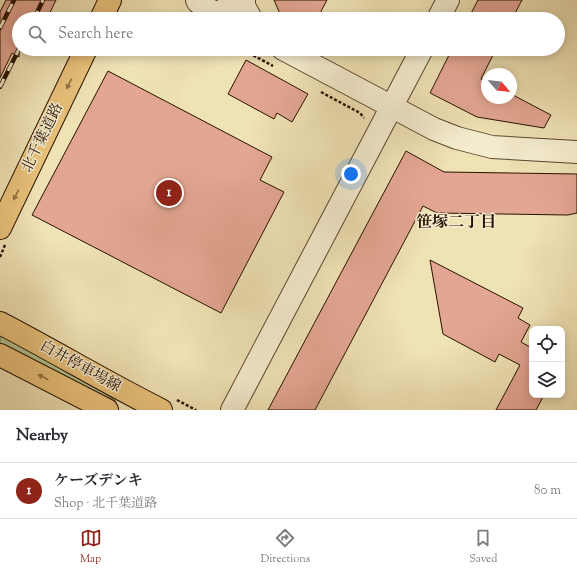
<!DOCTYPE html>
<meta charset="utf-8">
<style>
:root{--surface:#fff;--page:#f7f7f7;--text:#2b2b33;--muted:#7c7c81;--line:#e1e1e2;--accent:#8f2418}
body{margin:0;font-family:"Sorts Mill Goudy","Noto Serif JP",serif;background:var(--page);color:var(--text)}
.controls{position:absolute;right:12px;bottom:12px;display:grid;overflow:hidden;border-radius:8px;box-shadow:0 2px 10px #0003}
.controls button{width:36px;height:36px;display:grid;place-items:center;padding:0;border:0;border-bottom:1px solid var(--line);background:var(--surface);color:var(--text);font:20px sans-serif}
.compass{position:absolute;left:481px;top:68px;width:36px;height:36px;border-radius:50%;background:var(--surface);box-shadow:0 2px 10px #0003;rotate:118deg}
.you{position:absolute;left:351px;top:174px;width:14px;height:14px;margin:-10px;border:3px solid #fff;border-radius:50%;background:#1a73e8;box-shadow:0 0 0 6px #1a73e833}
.badge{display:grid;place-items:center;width:26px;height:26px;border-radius:50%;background:var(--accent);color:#fff;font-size:13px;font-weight:700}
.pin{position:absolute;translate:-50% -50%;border:2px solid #fff;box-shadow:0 1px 4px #0006}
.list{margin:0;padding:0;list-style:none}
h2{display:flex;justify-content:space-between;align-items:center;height:52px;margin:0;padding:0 16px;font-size:17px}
h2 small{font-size:13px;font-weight:400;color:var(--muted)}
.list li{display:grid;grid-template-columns:26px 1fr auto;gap:12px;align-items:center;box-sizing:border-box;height:56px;padding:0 16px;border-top:1px solid var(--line)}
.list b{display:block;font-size:15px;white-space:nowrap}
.list p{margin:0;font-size:13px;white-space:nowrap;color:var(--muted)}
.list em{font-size:13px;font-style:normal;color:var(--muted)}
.icon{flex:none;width:22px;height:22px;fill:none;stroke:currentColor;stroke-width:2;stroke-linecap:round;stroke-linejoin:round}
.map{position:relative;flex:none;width:577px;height:410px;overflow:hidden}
.search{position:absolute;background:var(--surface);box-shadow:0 2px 10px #0003;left:12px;right:12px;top:12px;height:44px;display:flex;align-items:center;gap:10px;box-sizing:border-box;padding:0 14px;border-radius:22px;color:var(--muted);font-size:15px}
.sheet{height:108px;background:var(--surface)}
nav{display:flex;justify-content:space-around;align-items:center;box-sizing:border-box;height:56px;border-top:1px solid var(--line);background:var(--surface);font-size:11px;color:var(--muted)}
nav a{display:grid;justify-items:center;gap:2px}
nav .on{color:var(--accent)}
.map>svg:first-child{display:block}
.green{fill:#b2c492;stroke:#6c6b49}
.building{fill:#e3a692;stroke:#271200}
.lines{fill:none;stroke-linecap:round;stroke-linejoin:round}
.minor-casing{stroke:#59462d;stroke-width:24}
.major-casing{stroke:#271200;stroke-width:24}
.highway-casing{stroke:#271200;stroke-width:24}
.path{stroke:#271200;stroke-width:2.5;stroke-dasharray:3 2;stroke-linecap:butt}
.minor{stroke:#f5eccf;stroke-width:22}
.major{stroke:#e8c17a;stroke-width:22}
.highway{stroke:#e8c17a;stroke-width:22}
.rail-casing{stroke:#271200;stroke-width:4.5}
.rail{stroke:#f5eccf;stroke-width:3;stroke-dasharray:9;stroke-linecap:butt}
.oneway{fill:#917243}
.labels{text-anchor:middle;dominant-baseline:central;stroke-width:3;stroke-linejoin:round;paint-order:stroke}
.street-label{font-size:15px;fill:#271200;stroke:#f5eccf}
.neighbourhood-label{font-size:16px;font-weight:bold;fill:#271200;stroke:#f5eccf}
</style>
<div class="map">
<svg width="577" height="410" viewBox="0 0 577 410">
<rect width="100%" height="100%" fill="#efe2b5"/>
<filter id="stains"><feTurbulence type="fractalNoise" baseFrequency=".005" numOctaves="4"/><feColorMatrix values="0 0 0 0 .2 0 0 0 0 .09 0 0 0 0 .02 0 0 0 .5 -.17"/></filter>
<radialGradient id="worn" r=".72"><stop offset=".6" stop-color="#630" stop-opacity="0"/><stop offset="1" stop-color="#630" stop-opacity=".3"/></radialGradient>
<!-- green -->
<path class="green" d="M 0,331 L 46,354 L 116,401 L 115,403 L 0,344 Z"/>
<!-- building -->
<path class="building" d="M 6,0 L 56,0 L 47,19 L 19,19 L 19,57 L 12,53 L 0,78 L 0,12 Z
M 274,0 L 327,0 L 317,19 L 286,19 L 281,16 Z
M 478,0 L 522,0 L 512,19 L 468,19 Z
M 452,49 L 496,49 L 481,79 L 487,82 L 487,98 L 511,98 L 511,94 L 551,115 L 544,128 L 477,117 L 430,93 Z
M 246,60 L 308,94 L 292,122 L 277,113 L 274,119 L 228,94 Z
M 108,71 L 272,157 L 260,180 L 284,192 L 221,313 L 32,215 Z
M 406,151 L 444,172 L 577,174 L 577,213 L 568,215 L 437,213 L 423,206 L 315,410 L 268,410 Z
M 430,260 L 523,308 L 518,318 L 530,325 L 521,342 L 530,347 L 532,342 L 532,395 L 544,395 L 536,410 L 496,410 L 520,365 L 499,354 L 495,362 L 443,334 Z"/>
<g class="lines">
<defs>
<path id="minor" d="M 197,0 L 198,2 L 223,19
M 244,0 L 244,6 L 251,19
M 217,14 L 239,0
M 438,19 L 448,0
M 283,49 L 434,129 L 457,138 L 492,147 L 577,152
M 232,410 L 422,49"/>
<path id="major" d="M 0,323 C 54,351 107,383 161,410
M 0,355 L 107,410"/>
<path id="highway" d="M 101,19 L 110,0
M 0,228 L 86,49"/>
</defs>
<!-- minor casing -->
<use href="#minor" class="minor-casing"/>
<!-- major casing -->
<use href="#major" class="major-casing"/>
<!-- highway casing -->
<use href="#highway" class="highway-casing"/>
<!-- path -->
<path class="path" d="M 249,53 L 273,66
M 321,92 L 360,113 L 364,118
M 0,257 L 5,245
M 177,400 L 196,410"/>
<!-- minor -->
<use href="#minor" class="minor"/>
<!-- major -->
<use href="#major" class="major"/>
<!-- highway -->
<use href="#highway" class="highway"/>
<defs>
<path id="rail" d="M 34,19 L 43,0
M 0,28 L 14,0
M 0,87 L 19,49"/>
</defs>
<!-- rail casing -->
<use href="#rail" class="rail-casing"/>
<!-- rail -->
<use href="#rail" class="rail"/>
</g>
<!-- one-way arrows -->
<defs><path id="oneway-solid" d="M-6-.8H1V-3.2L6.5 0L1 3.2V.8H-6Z"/></defs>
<g class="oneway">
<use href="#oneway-solid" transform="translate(69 84) rotate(116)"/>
<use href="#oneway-solid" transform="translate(16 195) rotate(116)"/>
<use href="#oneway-solid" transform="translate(43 377) rotate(-153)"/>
</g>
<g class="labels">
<!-- street labels -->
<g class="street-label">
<text transform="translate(43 138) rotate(-64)">北千葉道路</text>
<text transform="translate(80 367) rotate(29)">白井停車場線</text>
</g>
<!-- neighbourhood labels -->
<g class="neighbourhood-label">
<text x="456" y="223">笹塚二丁目</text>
</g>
</g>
<rect width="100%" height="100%" filter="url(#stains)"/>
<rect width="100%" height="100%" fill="url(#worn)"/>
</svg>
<div class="controls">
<button><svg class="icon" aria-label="locate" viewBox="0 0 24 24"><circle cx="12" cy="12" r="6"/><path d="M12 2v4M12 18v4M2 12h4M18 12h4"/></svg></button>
<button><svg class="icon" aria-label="layers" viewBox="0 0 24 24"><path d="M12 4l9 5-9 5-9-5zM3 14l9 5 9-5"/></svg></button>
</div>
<svg class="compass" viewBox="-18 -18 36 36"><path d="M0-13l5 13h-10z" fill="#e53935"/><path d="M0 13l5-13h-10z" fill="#7c7c81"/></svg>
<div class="you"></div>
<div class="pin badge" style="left:169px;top:193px">1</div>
<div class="search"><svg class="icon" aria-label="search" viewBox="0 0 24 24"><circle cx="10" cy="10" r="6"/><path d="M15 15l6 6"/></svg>Search here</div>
</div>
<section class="sheet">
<h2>Nearby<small></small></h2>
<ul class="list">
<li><span class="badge">1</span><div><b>ケーズデンキ</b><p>Shop · 北千葉道路</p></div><em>80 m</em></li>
</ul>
</section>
<nav>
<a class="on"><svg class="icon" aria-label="map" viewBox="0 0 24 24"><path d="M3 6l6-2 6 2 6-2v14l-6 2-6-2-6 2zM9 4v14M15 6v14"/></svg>Map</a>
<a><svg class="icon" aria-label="directions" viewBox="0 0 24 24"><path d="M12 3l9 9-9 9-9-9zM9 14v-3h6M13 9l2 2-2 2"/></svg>Directions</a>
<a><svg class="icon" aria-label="saved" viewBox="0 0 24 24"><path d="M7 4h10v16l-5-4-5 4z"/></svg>Saved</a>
</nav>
